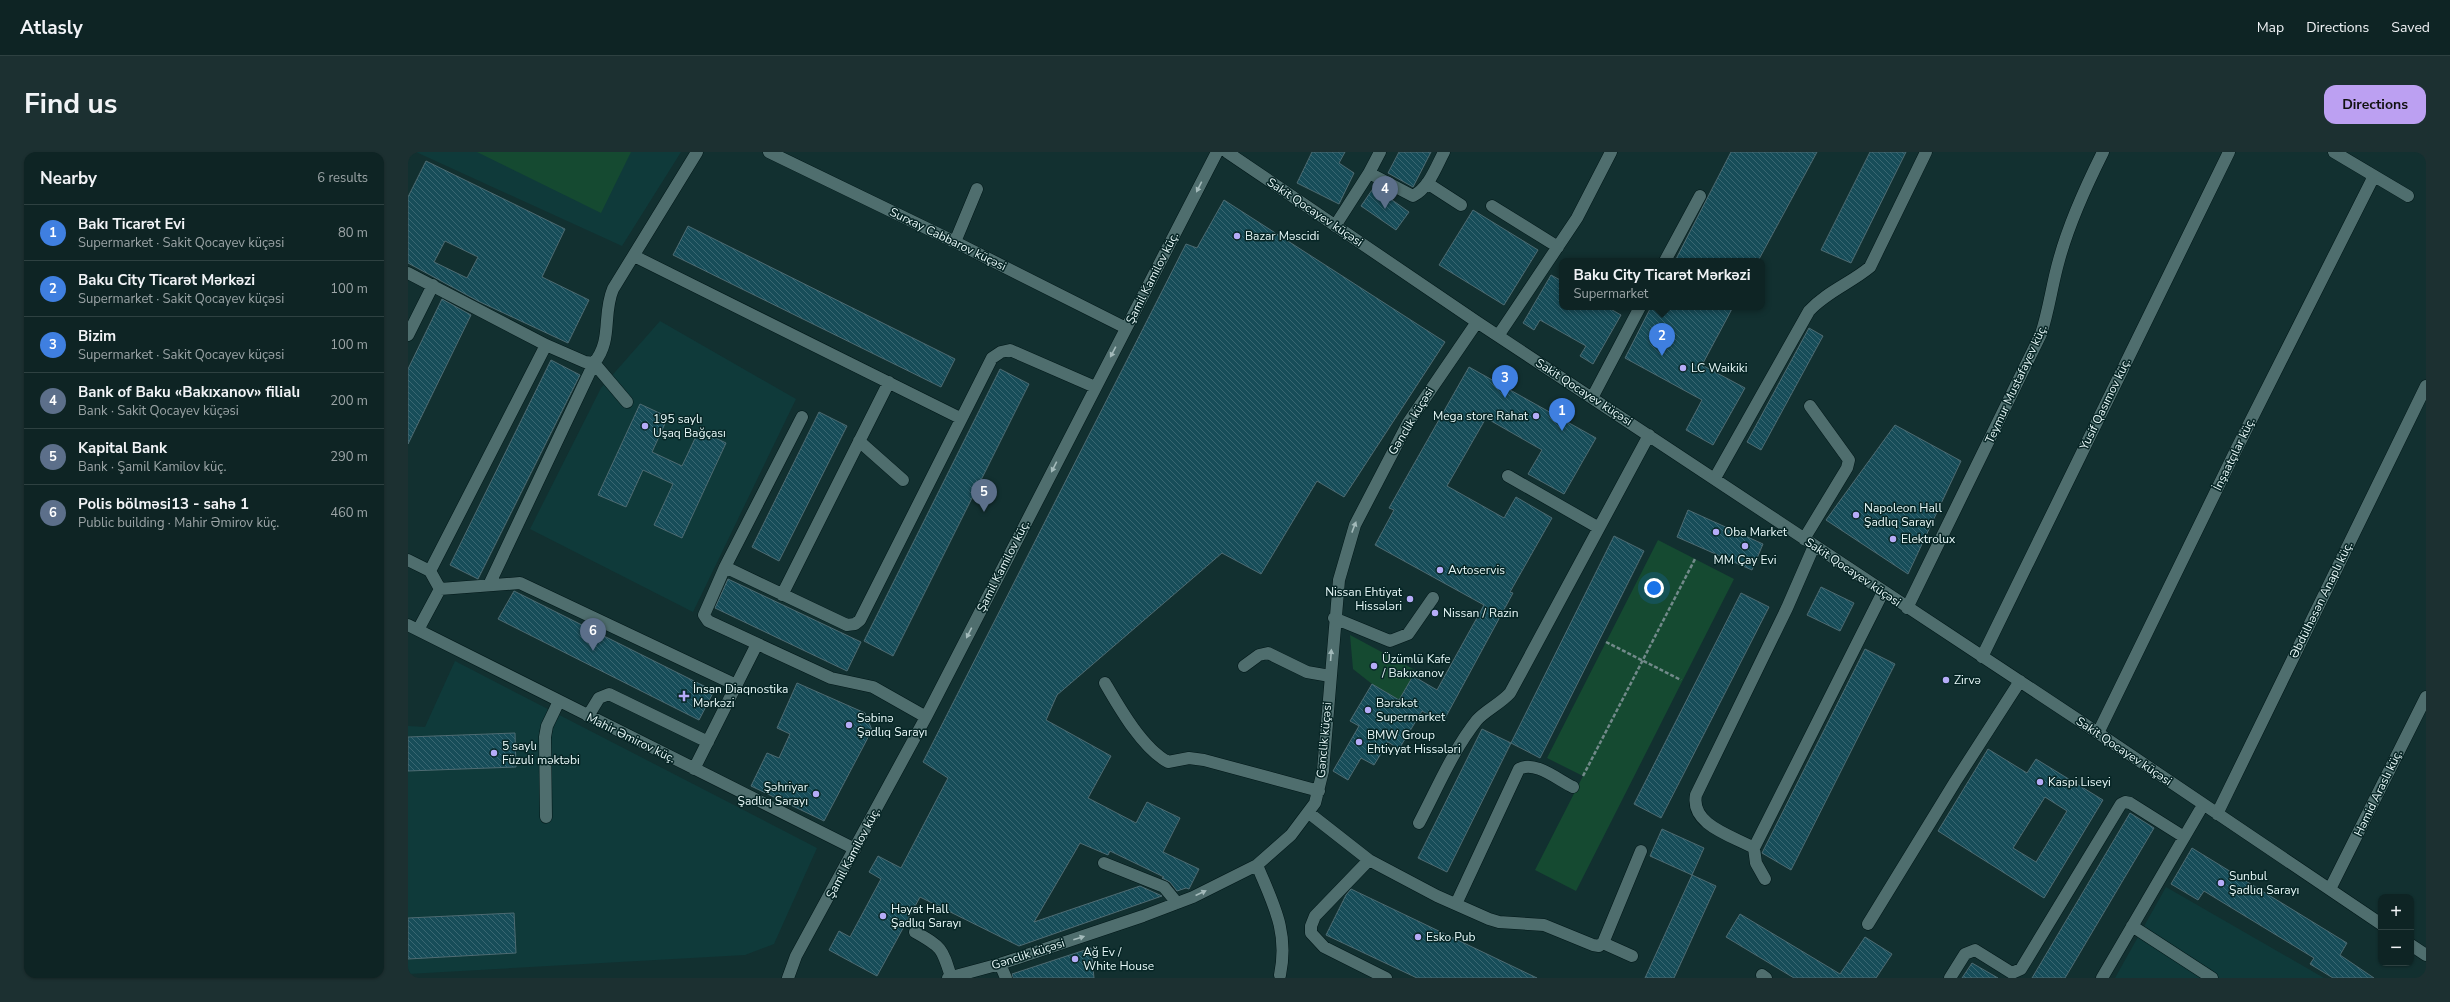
<!DOCTYPE html>
<meta charset="utf-8">
<style>
:root{--surface:#0e2424;--page:#1c3031;--text:#f1f3f6;--muted:#9ba4a6;--line:#2e4141;--accent:#bca0f2}
body{margin:0;font-family:"Nunito Sans",sans-serif;background:var(--page);color:var(--text)}
.controls{position:absolute;right:12px;bottom:12px;display:grid;overflow:hidden;border-radius:8px;box-shadow:0 1px 3px #0004}
.controls button{width:36px;height:36px;display:grid;place-items:center;padding:0;border:0;border-bottom:1px solid var(--line);background:var(--surface);color:var(--text);font:20px sans-serif}
.you{position:absolute;left:1246px;top:436px;width:14px;height:14px;margin:-10px;border:3px solid #fff;border-radius:50%;background:#1a73e8;box-shadow:0 0 0 6px #1a73e833}
.badge{display:grid;place-items:center;width:26px;height:26px;border-radius:50%;background:var(--accent);color:#fff;font-size:13px;font-weight:700}
.pin{position:absolute;translate:-50% -33px;filter:drop-shadow(0 1px 2px #0008)}
.pin::after{content:'';position:absolute;top:21px;width:14px;height:12px;background:inherit;clip-path:polygon(0 0,100% 0,50% 100%)}
.popup{position:absolute;left:1151px;top:106px;width:206px;height:52px;box-sizing:border-box;display:grid;place-content:center;border-radius:8px;background:var(--surface);filter:drop-shadow(0 1px 3px #0005);font-size:13px;white-space:nowrap;color:var(--muted)}
.popup b{font-size:15px;color:var(--text)}
.popup::after{content:'';position:absolute;left:50%;top:100%;margin-left:-8px;border:8px solid transparent;border-top-color:var(--surface)}
.list{margin:0;padding:0;list-style:none}
h2{display:flex;justify-content:space-between;align-items:center;height:52px;margin:0;padding:0 16px;font-size:17px}
h2 small{font-size:13px;font-weight:400;color:var(--muted)}
.list li{display:grid;grid-template-columns:26px 1fr auto;gap:12px;align-items:center;box-sizing:border-box;height:56px;padding:0 16px;border-top:1px solid var(--line)}
.list b{display:block;font-size:15px;white-space:nowrap}
.list p{margin:0;font-size:13px;white-space:nowrap;color:var(--muted)}
.list em{font-size:13px;font-style:normal;color:var(--muted)}
.map{position:relative;flex:none;width:2018px;height:826px;overflow:hidden;border-radius:12px}
header{display:flex;align-items:center;gap:24px;box-sizing:border-box;height:56px;padding:0 20px;background:var(--surface);border-bottom:1px solid var(--line)}
header strong{font-size:19px}
nav{display:flex;gap:22px;margin-inline-start:auto;font-size:14px}
.intro{display:flex;align-items:center;justify-content:space-between;box-sizing:border-box;height:96px;padding:0 24px}
h1{margin:0;font-size:28px}
.button{padding:10px 18px;border-radius:12px;background:var(--accent);color:#111;font-size:14px;font-weight:700}
main{display:flex;gap:24px;padding:0 24px}
aside{flex:1;background:var(--surface);border-radius:12px;box-shadow:0 1px 3px #0004}
.map>svg:first-child{display:block}
.built{fill:#0f3a3a}
.green{fill:#154a31}
.building{fill:url(#building-back-hatch);stroke:#4e6b72;fill-rule:evenodd}
.lines{fill:none;stroke-linecap:round;stroke-linejoin:round}
.minor-casing{stroke:#001718;stroke-width:13}
.path{stroke:#728a8a;stroke-width:2.5;stroke-dasharray:4 2;stroke-linecap:butt}
.minor{stroke:#4f6e6e;stroke-width:12}
.oneway{fill:#a3baba}
.poi-dot{fill:#b6acf8;stroke:#072626;stroke-width:1.5}
.labels{text-anchor:middle;dominant-baseline:central;stroke-width:3;stroke-linejoin:round;paint-order:stroke}
.street-label{font-size:12px;fill:#e7f8f8;stroke:#072626}
.poi-label{font-size:12px;fill:#e7f8f8;stroke:#072626;text-anchor:start}
</style>
<header>
<strong>Atlasly</strong>
<nav><a>Map</a><a>Directions</a><a>Saved</a></nav>
</header>
<div class="intro"><h1>Find us</h1><a class="button">Directions</a></div>
<main>
<aside>
<h2>Nearby<small>6 results</small></h2>
<ul class="list">
<li><span class="badge" style="background:#3f7fe0">1</span><div><b>Bakı Ticarət Evi</b><p>Supermarket · Sakit Qocayev küçəsi</p></div><em>80 m</em></li>
<li><span class="badge" style="background:#3f7fe0">2</span><div><b>Baku City Ticarət Mərkəzi</b><p>Supermarket · Sakit Qocayev küçəsi</p></div><em>100 m</em></li>
<li><span class="badge" style="background:#3f7fe0">3</span><div><b>Bizim</b><p>Supermarket · Sakit Qocayev küçəsi</p></div><em>100 m</em></li>
<li><span class="badge" style="background:#5c6f8a">4</span><div><b>Bank of Baku «Bakıxanov» filialı</b><p>Bank · Sakit Qocayev küçəsi</p></div><em>200 m</em></li>
<li><span class="badge" style="background:#5c6f8a">5</span><div><b>Kapital Bank</b><p>Bank · Şamil Kamilov küç.</p></div><em>290 m</em></li>
<li><span class="badge" style="background:#5c6f8a">6</span><div><b>Polis bölməsi13 - sahə 1</b><p>Public building · Mahir Əmirov küç.</p></div><em>460 m</em></li>
</ul>
</aside>
<div class="map">
<svg width="2018" height="826" viewBox="0 0 2018 826">
<defs>
<pattern id="building-back-hatch" width="6" height="6" patternUnits="userSpaceOnUse"><rect width="6" height="6" fill="#174d59"/><path d="M-1 5l2 2M0 0l6 6M5-1l2 2" fill="none" stroke="#396772"/></pattern>
</defs>
<rect width="100%" height="100%" fill="#123030"/>
<!-- built -->
<path class="built" d="M 8,0 L 273,0 L 214,94 Z
M 252,169 L 388,247 L 285,460 L 122,377 L 193,236 Z
M 47,509 L 409,696 L 366,792 L 337,803 L 0,822 L 0,574 L 17,575 Z
M 1758,735 L 1916,826 L 1707,826 Z"/>
<!-- green -->
<path class="green" d="M 69,0 L 223,0 L 193,61 Z
M 1250,388 L 1326,427 L 1168,739 L 1127,718 L 1175,624 L 1139,606 Z
M 942,483 L 1009,519 L 991,548 L 964,532 L 945,517 Z"/>
<!-- building -->
<path class="building" d="M 904,0 L 937,0 L 931,11 L 946,21 L 931,52 L 889,31 Z
M 991,0 L 1023,0 L 1005,35 L 980,21 Z
M 1323,0 L 1409,0 L 1350,109 L 1267,109 Z
M 1462,0 L 1498,0 L 1443,111 L 1413,98 Z
M 18,9 L 157,77 L 134,125 L 181,148 L 160,191 L 70,149 L 0,111 L 0,45 ZM 37,89 L 70,105 L 59,126 L 26,110 Z
M 966,35 L 1001,60 L 988,78 L 953,54 Z
M 816,48 L 1037,190 L 936,345 L 909,329 L 853,422 L 814,401 L 649,543 L 638,568 L 703,604 L 680,646 L 728,671 L 739,650 L 772,666 L 755,700 L 791,717 L 781,737 L 778,736 L 769,739 L 762,730 L 754,726 L 756,725 L 702,699 L 700,703 L 672,691 L 626,770 L 732,734 L 754,744 L 611,794 L 512,745 L 469,824 L 421,798 L 431,779 L 442,785 L 473,727 L 461,720 L 470,704 L 493,716 L 540,626 L 515,610 L 778,92 L 789,96 Z
M 1065,58 L 1130,98 L 1096,153 L 1031,113 Z
M 280,74 L 547,207 L 533,235 L 265,103 Z
M 1143,123 L 1154,129 L 1154,155 L 1199,155 L 1213,163 L 1185,212 L 1172,204 L 1178,194 L 1132,168 L 1126,178 L 1115,171 Z
M 34,147 L 63,163 L 0,292 L 0,217 Z
M 1243,155 L 1325,155 L 1294,213 L 1337,236 L 1305,293 L 1278,278 L 1294,248 L 1217,206 Z
M 1401,176 L 1415,184 L 1353,298 L 1339,290 Z
M 143,208 L 172,223 L 70,427 L 42,413 Z
M 1061,215 L 1188,286 L 1156,342 L 1120,322 L 1134,298 L 1078,266 L 1039,334 L 1096,366 L 1108,345 L 1144,366 L 1102,440 L 1105,441 L 1035,570 L 1014,559 L 991,597 L 980,590 L 966,613 L 953,606 L 940,628 L 925,619 L 951,574 L 942,569 L 964,532 L 991,548 L 1005,524 L 1029,538 L 1076,453 L 967,393 L 986,358 L 981,356 Z
M 592,217 L 621,232 L 485,504 L 456,489 Z
M 232,252 L 260,265 L 244,300 L 274,314 L 291,278 L 318,291 L 274,386 L 246,373 L 265,332 L 235,318 L 218,355 L 190,343 Z
M 411,260 L 439,274 L 371,409 L 344,395 Z
M 1487,273 L 1553,309 L 1500,422 L 1418,368 Z
M 1280,358 L 1355,392 L 1344,418 L 1269,385 Z
M 1206,384 L 1236,399 L 1132,606 L 1103,591 Z
M 320,427 L 453,490 L 439,519 L 307,456 Z
M 1413,435 L 1446,451 L 1432,479 L 1399,463 Z
M 106,439 L 306,539 L 291,568 L 90,467 Z
M 1333,441 L 1361,455 L 1253,666 L 1226,652 Z
M 1457,497 L 1487,512 L 1383,718 L 1354,701 Z
M 389,531 L 457,561 L 464,578 L 416,669 L 343,634 L 359,601 L 371,606 L 382,582 L 369,576 Z
M 1074,577 L 1103,591 L 1039,720 L 1010,706 Z
M 107,581 L 108,615 L 0,619 L 0,585 Z
M 1580,597 L 1619,621 L 1628,607 L 1695,648 L 1636,746 L 1530,679 ZM 1637,645 L 1659,659 L 1628,710 L 1605,696 Z
M 1722,661 L 1746,676 L 1657,826 L 1624,826 Z
M 1254,677 L 1296,696 L 1284,723 L 1242,704 Z
M 1784,696 L 1939,791 L 1932,803 L 1966,826 L 1925,826 L 1902,812 L 1906,806 L 1796,739 L 1790,748 L 1763,732 Z
M 1284,723 L 1308,734 L 1266,826 L 1237,826 Z
M 943,737 L 1129,826 L 1009,826 L 918,783 L 938,743 Z
M 106,761 L 108,801 L 0,807 L 0,766 Z
M 1332,762 L 1432,822 L 1457,785 L 1484,802 L 1468,826 L 1386,826 L 1318,785 Z
M 683,796 L 686,826 L 605,826 L 604,822 Z
M 1564,811 L 1590,826 L 1554,826 Z"/>
<g class="lines">
<defs>
<path id="minor" d="M 361,0 L 547,90 L 718,176
M 819,0 L 1069,170 L 1690,581 L 1973,772
M 1926,0 L 2000,44
M 961,21 L 1005,44 C 1021,36 1028,15 1036,0
M 1019,31 L 1053,53
M 1084,54 L 1150,95
M 927,74 L 961,21 L 972,0
M 547,90 L 569,37
M 226,104 L 552,266
M 1257,109 L 1292,44
M 0,121 L 138,193 L 177,210 L 186,211 L 219,250
M 0,183 L 25,133
M 1090,184 L 1169,66 L 1203,0
M 1184,246 L 1232,155
M 394,265 L 317,415 L 296,463 L 300,469 L 423,526 L 465,535 L 518,565
M 451,289 L 495,328
M 1100,324 L 1191,376
M 1307,326 L 1401,159 C 1418,140 1443,131 1462,115 L 1518,0
M 1396,387 L 1439,316 L 1441,308 L 1402,254
M 0,408 L 22,419 L 32,437 L 112,431 L 328,533
M 317,415 L 439,473 L 447,472 L 452,468 L 584,206 L 593,200 L 602,198 L 687,235
M 22,419 L 138,193
M 81,433 L 186,211 C 205,188 194,163 205,137 L 289,0
M 374,443 L 481,230
M 1499,456 L 1633,182 C 1641,158 1644,132 1651,108 C 1661,71 1678,34 1695,0
M 926,466 L 982,489 L 1000,482 L 1025,446
M 0,473 L 447,697
M 10,478 L 32,437
M 1574,505 L 1821,0
M 836,514 L 851,503 L 860,501 L 899,520 L 922,524
M 697,531 C 711,555 734,596 760,610 L 781,606 L 796,608 L 911,639
M 180,564 L 191,546 L 201,542 L 300,590
M 1690,581 L 1829,296 L 1966,24
M 286,617 L 349,492
M 901,661 L 961,708 L 1029,744 L 1081,767 L 1091,770 L 1136,773 L 1185,793 L 1191,794 L 1195,791 L 1233,699
M 1809,662 L 2018,234
M 138,665 L 137,585 L 139,574 L 151,549
M 1011,671 C 1029,637 1045,598 1069,568 C 1078,558 1092,552 1102,541 L 1241,283
M 1346,696 L 1475,440
M 961,708 L 907,764 L 903,774 L 903,781 L 916,795 L 978,826
M 696,711 L 756,735 L 769,751
M 849,713 C 865,752 881,779 872,823
M 1357,727 L 1348,711 L 1346,696 C 1325,684 1282,673 1288,643 L 1379,456 L 1406,394
M 1922,737 L 2018,545
M 1048,752 L 1111,617 C 1127,608 1150,628 1165,635
M 1460,772 L 1547,630 L 1612,529
M 1724,774 L 1804,826
M 507,780 C 534,795 534,796 543,825
M 1195,791 L 1224,804
M 2003,793 L 2018,803
M 592,812 L 598,826
M 1354,823 L 1358,826
M 380,826 L 388,804 L 518,565 L 809,0
M 540,826 L 592,812 L 735,764 L 785,745 L 849,713 L 883,683 L 907,651 L 915,619 L 931,428 L 947,373 L 1000,271 L 1069,170
M 1542,826 L 1557,802 L 1567,798 L 1604,821 L 1613,817 L 1713,652 L 1717,650 L 1722,651 L 1776,685
M 1694,826 L 1795,653"/>
</defs>
<!-- minor casing -->
<use href="#minor" class="minor-casing"/>
<!-- path -->
<path class="path" d="M 1198,490 L 1273,528
M 1175,624 L 1287,407"/>
<!-- minor -->
<use href="#minor" class="minor"/>
</g>
<!-- one-way arrows -->
<defs><path id="oneway-solid" d="M-6-.8H1V-3.2L6.5 0L1 3.2V.8H-6Z"/></defs>
<g class="oneway">
<use href="#oneway-solid" transform="translate(791 35) rotate(117)"/>
<use href="#oneway-solid" transform="translate(705 200) rotate(118)"/>
<use href="#oneway-solid" transform="translate(646 315) rotate(117)"/>
<use href="#oneway-solid" transform="translate(946 375) rotate(-69)"/>
<use href="#oneway-solid" transform="translate(561 481) rotate(117)"/>
<use href="#oneway-solid" transform="translate(923 503) rotate(-86)"/>
<use href="#oneway-solid" transform="translate(793 741) rotate(-25)"/>
<use href="#oneway-solid" transform="translate(671 786) rotate(-18)"/>
</g>
<!-- markers -->
<g class="poi-dot">
<circle cx="829" cy="84" r="4"/>
<circle cx="1275" cy="216" r="4"/>
<circle cx="1128" cy="264" r="4"/>
<circle cx="237" cy="274" r="4"/>
<circle cx="1448" cy="363" r="4"/>
<circle cx="1308" cy="380" r="4"/>
<circle cx="1485" cy="387" r="4"/>
<circle cx="1337" cy="394" r="4"/>
<circle cx="1032" cy="418" r="4"/>
<circle cx="1002" cy="447" r="4"/>
<circle cx="1027" cy="461" r="4"/>
<circle cx="966" cy="514" r="4"/>
<circle cx="1538" cy="528" r="4"/>
<path d="M274 538h4v4h4v4h-4v4h-4v-4h-4v-4h4z"/>
<circle cx="960" cy="558" r="4"/>
<circle cx="441" cy="573" r="4"/>
<circle cx="951" cy="590" r="4"/>
<circle cx="86" cy="601" r="4"/>
<circle cx="1632" cy="630" r="4"/>
<circle cx="408" cy="642" r="4"/>
<circle cx="1813" cy="731" r="4"/>
<circle cx="475" cy="764" r="4"/>
<circle cx="1010" cy="785" r="4"/>
<circle cx="667" cy="807" r="4"/>
</g>
<g class="labels">
<!-- street labels -->
<g class="street-label">
<text transform="translate(907 60) rotate(34)">Sakit Qocayev küçəsi</text>
<text transform="translate(540 87) rotate(26)">Surxay Cabbarov küçəsi</text>
<text transform="translate(744 126) rotate(-63)">Şamil Kamilov küç.</text>
<text transform="translate(1608 232) rotate(-65)">Teymur Mustafayev küç.</text>
<text transform="translate(1176 240) rotate(33)">Sakit Qocayev küçəsi</text>
<text transform="translate(1697 252) rotate(-64)">Yusif Qasımov küç.</text>
<text transform="translate(1003 269) rotate(-59)">Gənclik küçəsi</text>
<text transform="translate(1826 302) rotate(-64)">İnşaatçılar küç.</text>
<text transform="translate(595 414) rotate(-63)">Şamil Kamilov küç.</text>
<text transform="translate(1445 420) rotate(34)">Sakit Qocayev küçəsi</text>
<text transform="translate(1913 448) rotate(-64)">Əbdülhəsən Anaplı küç.</text>
<text transform="translate(223 586) rotate(26)">Mahir Əmirov küç.</text>
<text transform="translate(916 588) rotate(-85)">Gənclik küçəsi</text>
<text transform="translate(1716 599) rotate(34)">Sakit Qocayev küçəsi</text>
<text transform="translate(1970 641) rotate(-64)">Həmid Araslı küç.</text>
<text transform="translate(445 701) rotate(-62)">Şamil Kamilov küç.</text>
<text transform="translate(620 802) rotate(-18)">Gənclik küçəsi</text>
</g>
<!-- poi labels -->
<g class="poi-label">
<text x="837" y="84">Bazar Məscidi</text>
<text x="1283" y="216">LC Waikiki</text>
<text x="1120" y="264" text-anchor="end">Mega store Rahat</text>
<text x="245" y="267">195 saylı<tspan x="245" dy="14">Uşaq Bağçası</tspan></text>
<text x="1456" y="356">Napoleon Hall<tspan x="1456" dy="14">Şadlıq Sarayı</tspan></text>
<text x="1316" y="380">Oba Market</text>
<text x="1493" y="387">Elektrolux</text>
<text x="1337" y="408" text-anchor="middle">MM Çay Evi</text>
<text x="1040" y="418">Avtoservis</text>
<text x="994" y="440" text-anchor="end">Nissan Ehtiyat<tspan x="994" dy="14">Hissələri</tspan></text>
<text x="1035" y="461">Nissan / Razin</text>
<text x="974" y="507">Üzümlü Kafe<tspan x="974" dy="14">/ Bakıxanov</tspan></text>
<text x="1546" y="528">Zirvə</text>
<text x="285" y="537">İnsan Diaqnostika<tspan x="285" dy="14">Mərkəzi</tspan></text>
<text x="968" y="551">Bərəkət<tspan x="968" dy="14">Supermarket</tspan></text>
<text x="449" y="566">Səbinə<tspan x="449" dy="14">Şadlıq Sarayı</tspan></text>
<text x="959" y="583">BMW Group<tspan x="959" dy="14">Ehtiyyat Hissələri</tspan></text>
<text x="94" y="594">5 saylı<tspan x="94" dy="14">Füzuli məktəbi</tspan></text>
<text x="1640" y="630">Kaspi Liseyi</text>
<text x="400" y="635" text-anchor="end">Şəhriyar<tspan x="400" dy="14">Şadlıq Sarayı</tspan></text>
<text x="1821" y="724">Sunbul<tspan x="1821" dy="14">Şadlıq Sarayı</tspan></text>
<text x="483" y="757">Həyat Hall<tspan x="483" dy="14">Şadlıq Sarayı</tspan></text>
<text x="1018" y="785">Esko Pub</text>
<text x="675" y="800">Ağ Ev /<tspan x="675" dy="14">White House</tspan></text>
</g>
</g>
</svg>
<div class="controls">
<button>+</button>
<button>−</button>
</div>
<div class="you"></div>
<div class="pin badge" style="left:1154px;top:279px;background:#3f7fe0">1</div>
<div class="pin badge" style="left:1254px;top:204px;background:#3f7fe0">2</div>
<div class="popup"><b>Baku City Ticarət Mərkəzi</b>Supermarket</div>
<div class="pin badge" style="left:1097px;top:246px;background:#3f7fe0">3</div>
<div class="pin badge" style="left:977px;top:57px;background:#5c6f8a">4</div>
<div class="pin badge" style="left:576px;top:360px;background:#5c6f8a">5</div>
<div class="pin badge" style="left:185px;top:499px;background:#5c6f8a">6</div>
</div>
</main>
